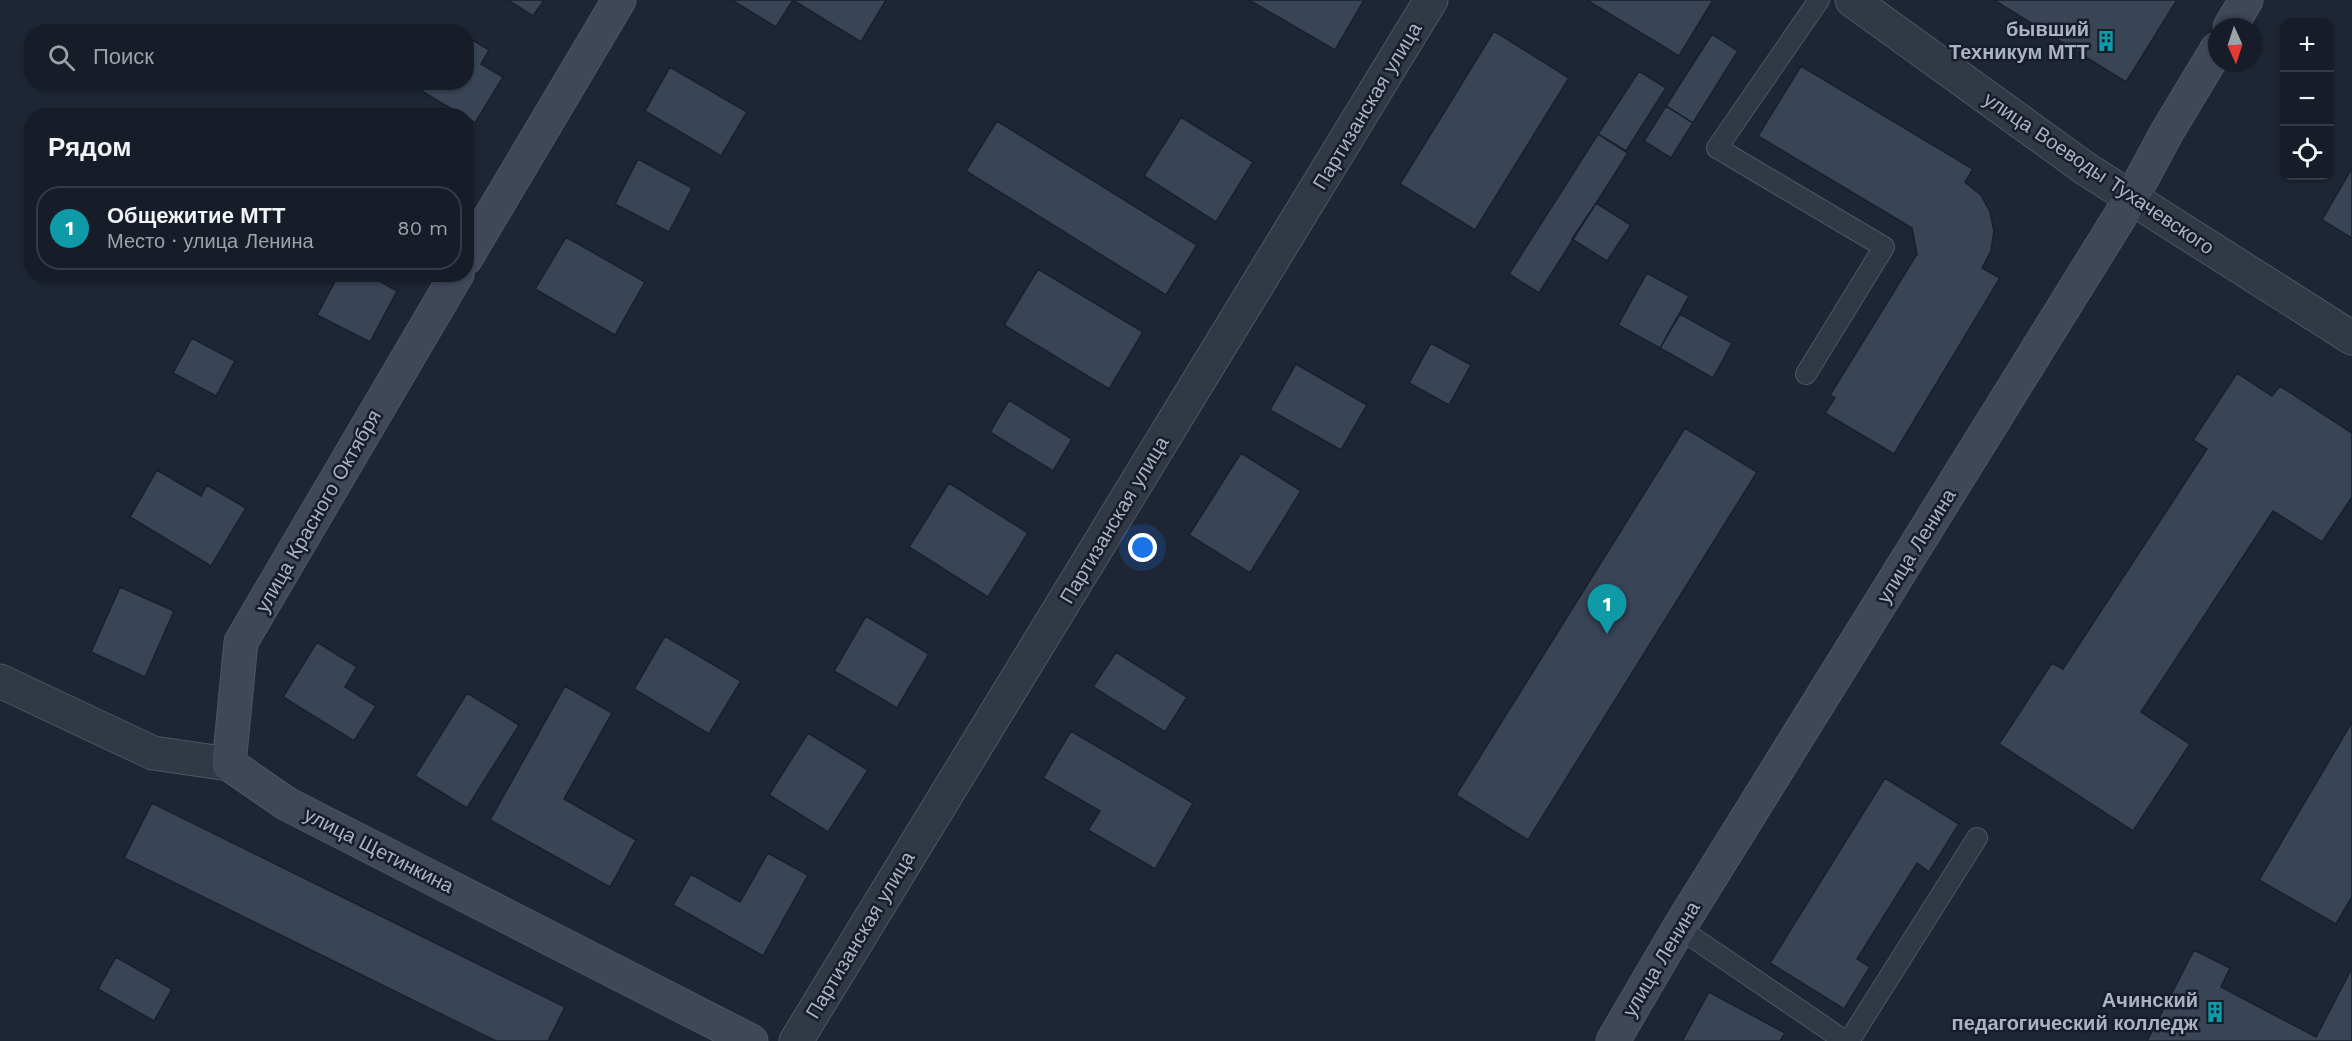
<!DOCTYPE html>
<html lang="ru">
<meta charset="utf-8">
<style>
:root{--surface:#161c28;--page:#232934;--text:#f1f3f6;--muted:#9ea1a8;--line:#353a45;--accent:#77a1fc}
body{margin:0;font-family:"Work Sans",sans-serif;background:var(--page);color:var(--text)}
.controls{position:absolute;right:18px;top:18px;display:grid;overflow:hidden;border-radius:12px;box-shadow:0 2px 4px #0004}
.controls button{width:54px;height:54px;display:grid;place-items:center;padding:0;border:0;border-bottom:2px solid var(--line);background:var(--surface);color:var(--text);font:30px sans-serif}
.compass{position:absolute;left:2208px;top:18px;width:54px;height:54px;border-radius:50%;background:var(--surface);box-shadow:0 2px 4px #0004;rotate:177deg}
.you{position:absolute;left:1143px;top:548px;width:21px;height:21px;margin:-15px;border:4px solid #fff;border-radius:50%;background:#1a73e8;box-shadow:0 0 0 9px #1a73e833}
.badge{display:grid;place-items:center;width:39px;height:39px;border-radius:50%;background:var(--accent);color:#fff;font-size:20px;font-weight:700}
.pin{position:absolute;translate:-50% -50px;filter:drop-shadow(0 2px 3px #0008)}
.pin::after{content:'';position:absolute;top:32px;width:21px;height:18px;background:inherit;clip-path:polygon(0 0,100% 0,50% 100%)}
.list{margin:0;padding:0;list-style:none}
h2{display:flex;justify-content:space-between;align-items:center;height:78px;margin:0;padding:0 24px;font-size:26px}
h2 small{font-size:20px;font-weight:400;color:var(--muted)}
.list li{display:grid;grid-template-columns:39px 1fr auto;gap:18px;align-items:center;box-sizing:border-box;height:84px;margin:0 12px 12px;padding:0 12px;border:2px solid var(--line);border-radius:24px}
.list b{display:block;font-size:22px;white-space:nowrap}
.list p{margin:0;font-size:20px;white-space:nowrap;color:var(--muted)}
.list em{font-size:20px;font-style:normal;color:var(--muted)}
.icon{flex:none;width:33px;height:33px;fill:none;stroke:currentColor;stroke-width:2;stroke-linecap:round;stroke-linejoin:round}
.map{position:relative;flex:none;width:2352px;height:1041px;overflow:hidden}
.search{position:absolute;background:var(--surface);box-shadow:0 2px 4px #0004;left:24px;top:24px;width:450px;height:66px;display:flex;align-items:center;gap:15px;box-sizing:border-box;padding:0 21px;border-radius:24px;color:var(--muted);font-size:22px}
.panel{position:absolute;background:var(--surface);box-shadow:0 2px 4px #0004;left:24px;top:108px;width:450px;height:174px;border-radius:24px}
.map>svg:first-child{display:block}
.building{fill:#394456;stroke:#191f2c;stroke-width:1.5}
.lines{fill:none;stroke-linecap:round;stroke-linejoin:round}
.service-casing{stroke:#4e5564;stroke-width:22}
.minor-casing{stroke:#4e5564;stroke-width:35}
.secondary-casing{stroke:#4e5564;stroke-width:35}
.service{stroke:#313846;stroke-width:20}
.minor{stroke:#313846;stroke-width:33}
.secondary{stroke:#3f4759;stroke-width:33}
.labels{text-anchor:middle;dominant-baseline:central;stroke-width:5;stroke-linejoin:round;paint-order:stroke}
.poi-label{font-size:20px;font-weight:bold;fill:#aab2c3;stroke:#171d2a;text-anchor:end}
.street-label{font-size:20px;fill:#aab2c3;stroke:#171d2a}
</style>
<div class="map">
<svg width="2352" height="1041" viewBox="0 0 2352 1041">
<rect width="100%" height="100%" fill="#1e2635"/>
<!-- building -->
<path class="building" d="M 508,0 L 544,0 L 533,16 Z
M 732,0 L 793,0 L 776,27 Z
M 793,0 L 886,0 L 861,42 Z
M 1249,0 L 1364,0 L 1335,50 Z
M 1587,0 L 1713,0 L 1679,56 Z
M 1994,0 L 2177,0 L 2126,82 Z
M 1494,31 L 1569,78 L 1475,230 L 1400,184 Z
M 1712,34 L 1738,51 L 1693,123 L 1666,106 Z
M 466,36 L 489,50 L 481,64 L 503,77 L 475,123 L 466,116 L 463,116 L 407,82 L 466,82 Z
M 1801,66 L 1973,169 L 1965,182 L 1981,195 L 1990,212 L 1994,231 L 1991,251 L 1982,268 L 2000,278 L 1894,454 L 1825,413 L 1835,398 L 1830,395 L 1917,254 L 1912,228 L 1758,136 Z
M 670,67 L 747,112 L 721,156 L 645,111 Z
M 1639,71 L 1666,88 L 1626,151 L 1598,134 Z
M 1666,106 L 1693,123 L 1671,158 L 1644,141 Z
M 1181,117 L 1253,162 L 1216,222 L 1144,176 Z
M 997,121 L 1197,245 L 1166,295 L 966,171 Z
M 1598,134 L 1628,153 L 1539,293 L 1509,274 Z
M 638,159 L 692,188 L 669,232 L 615,204 Z
M 2352,168 L 2352,238 L 2322,220 Z
M 1596,203 L 1631,225 L 1607,261 L 1572,239 Z
M 566,237 L 645,282 L 615,335 L 535,289 Z
M 1038,269 L 1143,332 L 1109,389 L 1004,325 Z
M 1647,273 L 1689,296 L 1660,348 L 1618,325 Z
M 339,274 L 367,274 L 397,291 L 370,342 L 317,315 Z
M 1680,314 L 1732,343 L 1713,378 L 1660,348 Z
M 192,338 L 235,361 L 216,396 L 173,373 Z
M 1431,343 L 1471,365 L 1449,405 L 1409,383 Z
M 1296,364 L 1367,405 L 1341,450 L 1270,410 Z
M 2237,373 L 2272,396 L 2280,386 L 2352,433 L 2352,497 L 2322,542 L 2273,511 L 2141,712 L 2190,744 L 2133,831 L 1999,744 L 2052,663 L 2063,669 L 2207,449 L 2193,440 Z
M 1009,400 L 1072,439 L 1053,471 L 990,432 Z
M 1685,428 L 1757,472 L 1528,840 L 1456,795 Z
M 1241,453 L 1301,491 L 1250,573 L 1189,535 Z
M 157,470 L 201,496 L 207,485 L 246,508 L 211,566 L 130,517 Z
M 949,483 L 1028,533 L 988,597 L 909,547 Z
M 120,587 L 174,611 L 145,677 L 91,652 Z
M 866,616 L 929,654 L 897,708 L 834,671 Z
M 665,636 L 741,681 L 709,734 L 634,689 Z
M 317,642 L 357,667 L 345,687 L 376,706 L 354,741 L 283,697 Z
M 1116,652 L 1187,697 L 1165,732 L 1093,687 Z
M 565,686 L 612,713 L 564,799 L 636,840 L 610,887 L 490,820 Z
M 467,693 L 519,725 L 467,808 L 415,776 Z
M 2352,722 L 2352,897 L 2336,924 L 2259,880 Z
M 1071,731 L 1193,803 L 1155,869 L 1088,830 L 1100,811 L 1043,778 Z
M 808,733 L 868,770 L 828,832 L 769,795 Z
M 1885,778 L 1959,824 L 1929,872 L 1917,863 L 1857,959 L 1870,967 L 1844,1009 L 1770,963 Z
M 152,803 L 565,1007 L 548,1041 L 496,1041 L 124,858 Z
M 768,853 L 808,875 L 763,956 L 673,905 L 691,874 L 740,902 Z
M 2194,950 L 2230,968 L 2221,987 L 2316,1037 L 2352,968 L 2352,1041 L 2147,1041 Z
M 116,957 L 172,989 L 154,1021 L 98,989 Z
M 1709,992 L 1785,1033 L 1780,1041 L 1682,1041 Z"/>
<g class="lines">
<defs>
<path id="service" d="M 1806,374 L 1884,247 L 1717,148 L 1819,0
M 1679,928 L 1845,1041
M 1849,1041 L 1977,838"/>
<path id="minor" d="M 1852,0 L 2086,169 L 2352,338
M 0,681 L 153,753 L 229,764
M 796,1041 L 1431,0"/>
<path id="secondary" d="M 2230,27 L 2246,0
M 466,258 L 619,0
M 457,274 L 241,642 L 229,764 L 287,804 L 751,1041
M 1613,1041 L 1679,928 L 2132,197 L 2167,132 L 2217,49"/>
</defs>
<!-- service casing -->
<use href="#service" class="service-casing"/>
<!-- minor casing -->
<use href="#minor" class="minor-casing"/>
<!-- secondary casing -->
<use href="#secondary" class="secondary-casing"/>
<!-- service -->
<use href="#service" class="service"/>
<!-- minor -->
<use href="#minor" class="minor"/>
<!-- secondary -->
<use href="#secondary" class="secondary"/>
</g>
<!-- icons -->
<defs>
<symbol id="building-bare" viewBox="-9 -9 18 18"><path d="M-4-6H4V6H1V3H-1V6H-4ZM-2.5-4.3h1.7v1.8h-1.7ZM.8-4.3h1.7v1.8H.8ZM-2.5-1h1.7V.8h-1.7ZM.8-1h1.7V.8H.8Z" fill="#0f9aa8" stroke="#171d2a" stroke-width="2.5" paint-order="stroke"/></symbol>
</defs>
<g fill-rule="evenodd">
<use href="#building-bare" x="2091" y="26" width="30" height="30"/>
<use href="#building-bare" x="2200" y="997" width="30" height="30"/>
</g>
<g class="labels">
<!-- poi labels -->
<g class="poi-label">
<text x="2089" y="29">бывший<tspan x="2089" dy="23">Техникум МТТ</tspan></text>
<text x="2198" y="1000">Ачинский<tspan x="2198" dy="23">педагогический колледж</tspan></text>
</g>
<!-- street labels -->
<g class="street-label">
<text transform="translate(1367 106) rotate(-59)">Партизанская улица</text>
<text transform="translate(2099 173) rotate(34)">улица Воеводы Тухачевского</text>
<text transform="translate(318 511) rotate(-60)">улица Красного Октября</text>
<text transform="translate(1114 520) rotate(-59)">Партизанская улица</text>
<text transform="translate(1916 546) rotate(-58)">улица Ленина</text>
<text transform="translate(379 850) rotate(27)">улица Щетинкина</text>
<text transform="translate(860 935) rotate(-59)">Партизанская улица</text>
<text transform="translate(1661 959) rotate(-59)">улица Ленина</text>
</g>
</g>
</svg>
<div class="controls">
<button>+</button>
<button>−</button>
<button><svg class="icon" aria-label="locate" viewBox="0 0 24 24"><circle cx="12" cy="12" r="6"/><path d="M12 2v4M12 18v4M2 12h4M18 12h4"/></svg></button>
</div>
<svg class="compass" viewBox="-18 -18 36 36"><path d="M0-13l5 13h-10z" fill="#e53935"/><path d="M0 13l5-13h-10z" fill="#9ea1a8"/></svg>
<div class="you"></div>
<div class="pin badge" style="left:1607px;top:634px;background:#0f9aa8">1</div>
<div class="search"><svg class="icon" aria-label="search" viewBox="0 0 24 24"><circle cx="10" cy="10" r="6"/><path d="M15 15l6 6"/></svg>Поиск</div>
<section class="panel">
<h2>Рядом<small></small></h2>
<ul class="list">
<li><span class="badge" style="background:#0f9aa8">1</span><div><b>Общежитие МТТ</b><p>Место · улица Ленина</p></div><em>80 m</em></li>
</ul>
</section>
</div>
